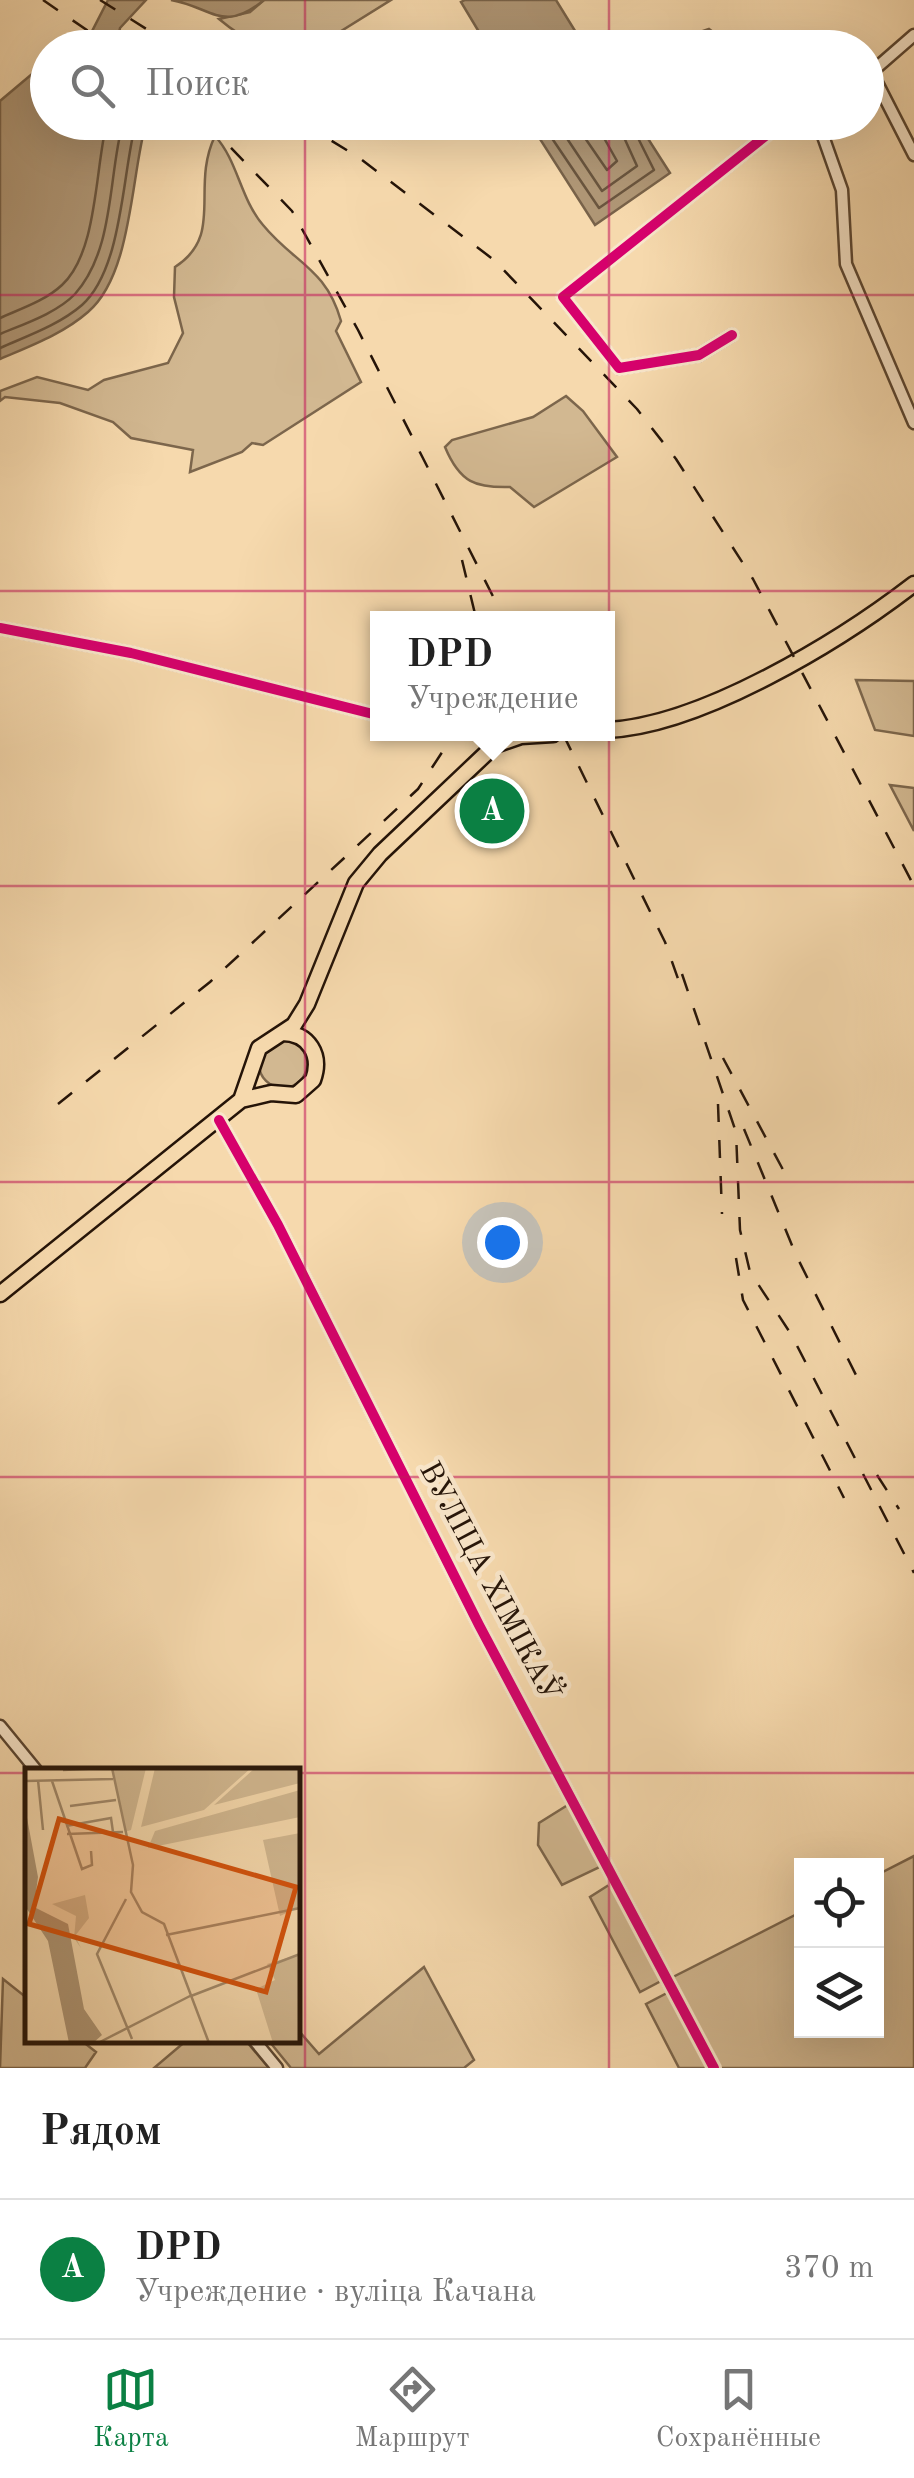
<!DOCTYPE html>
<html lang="ru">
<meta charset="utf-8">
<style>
:root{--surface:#fff;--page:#f6f6f6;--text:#222;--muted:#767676;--line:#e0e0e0;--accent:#0b8043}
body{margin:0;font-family:"Old Standard TT",serif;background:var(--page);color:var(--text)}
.controls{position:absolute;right:30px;bottom:30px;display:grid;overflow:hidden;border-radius:0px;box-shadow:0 10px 40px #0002}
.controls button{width:90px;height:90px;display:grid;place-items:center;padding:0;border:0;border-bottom:2px solid var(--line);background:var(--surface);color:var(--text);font:50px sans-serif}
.you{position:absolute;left:502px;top:1242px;width:35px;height:35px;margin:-25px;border:8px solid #fff;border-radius:50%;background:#1a73e8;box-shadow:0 0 0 15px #1a73e833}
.badge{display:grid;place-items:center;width:65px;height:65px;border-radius:50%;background:var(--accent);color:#fff;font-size:32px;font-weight:700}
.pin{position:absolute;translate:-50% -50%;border:5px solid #fff;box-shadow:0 2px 10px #0006}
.popup{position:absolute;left:370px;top:611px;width:245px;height:130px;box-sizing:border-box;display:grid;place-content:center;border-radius:0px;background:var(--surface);filter:drop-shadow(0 2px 8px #0005);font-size:32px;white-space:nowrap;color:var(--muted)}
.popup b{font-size:38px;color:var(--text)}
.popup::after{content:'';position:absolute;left:50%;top:100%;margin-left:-20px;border:20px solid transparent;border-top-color:var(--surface)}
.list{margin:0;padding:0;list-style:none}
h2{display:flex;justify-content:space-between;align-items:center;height:130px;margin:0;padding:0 40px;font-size:42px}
h2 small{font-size:32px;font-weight:400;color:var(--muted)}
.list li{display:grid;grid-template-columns:65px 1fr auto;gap:30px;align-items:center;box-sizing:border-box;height:140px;padding:0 40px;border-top:2px solid var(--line)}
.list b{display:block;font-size:38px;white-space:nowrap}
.list p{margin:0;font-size:32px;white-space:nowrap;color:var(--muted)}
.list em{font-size:32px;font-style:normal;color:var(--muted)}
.icon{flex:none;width:55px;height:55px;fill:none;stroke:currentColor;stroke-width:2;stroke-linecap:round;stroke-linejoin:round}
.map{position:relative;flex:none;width:914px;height:2068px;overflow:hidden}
.search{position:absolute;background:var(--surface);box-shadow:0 10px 40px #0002;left:30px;right:30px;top:30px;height:110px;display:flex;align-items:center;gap:25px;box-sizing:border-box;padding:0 35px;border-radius:55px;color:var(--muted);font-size:38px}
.sheet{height:270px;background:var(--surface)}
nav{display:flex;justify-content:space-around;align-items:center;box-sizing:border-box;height:140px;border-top:2px solid var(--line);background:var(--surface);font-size:28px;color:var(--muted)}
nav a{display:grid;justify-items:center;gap:5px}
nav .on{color:var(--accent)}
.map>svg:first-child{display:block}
.green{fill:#d2b891;stroke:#7c664c;stroke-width:2.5}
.water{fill:#af9675;stroke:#786249;stroke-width:2.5}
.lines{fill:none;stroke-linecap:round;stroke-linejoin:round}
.shore{stroke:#6a553e;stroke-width:2.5}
.minor-casing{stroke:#594531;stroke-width:15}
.major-casing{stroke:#251408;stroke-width:19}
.minor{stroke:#f9e6ca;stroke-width:10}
.major{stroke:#f6d9ad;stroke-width:14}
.rail{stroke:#251408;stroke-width:2.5;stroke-dasharray:18 18;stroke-linecap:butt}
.cycleway-casing{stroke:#f9e6ca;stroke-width:16}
.cycleway{stroke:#d6006c;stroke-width:10}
.grid{fill:none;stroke:#c2185b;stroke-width:2.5;stroke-opacity:0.55}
.labels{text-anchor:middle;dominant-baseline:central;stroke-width:9;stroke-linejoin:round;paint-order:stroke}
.street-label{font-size:30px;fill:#251408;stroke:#f9e6ca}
.inset-road{fill:none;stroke:#a28a6b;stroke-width:2.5}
.view{fill:#d4520c;fill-opacity:0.15;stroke:#d4520c;stroke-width:5}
.inset-edge{fill:none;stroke:#251408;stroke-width:5}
</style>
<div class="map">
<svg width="914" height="2068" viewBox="0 0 914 2068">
<rect width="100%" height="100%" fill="#f6d9ad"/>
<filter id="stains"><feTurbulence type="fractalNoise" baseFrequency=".002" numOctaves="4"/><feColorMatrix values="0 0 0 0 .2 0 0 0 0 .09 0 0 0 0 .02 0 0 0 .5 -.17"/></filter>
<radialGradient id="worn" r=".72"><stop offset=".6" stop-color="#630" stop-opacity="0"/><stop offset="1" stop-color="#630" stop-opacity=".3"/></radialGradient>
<!-- green -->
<path class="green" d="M 264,0 L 391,0 L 317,46 C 271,51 255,49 219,19 L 250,12 Z
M 215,136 C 238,161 240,198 263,225 C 294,263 326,268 341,321 L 336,331 L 361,382 L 263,445 L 252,443 L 242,452 L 190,472 L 193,450 L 131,438 L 113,422 L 60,403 L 5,397 L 0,401 L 0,391 L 37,377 L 88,390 L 104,380 L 168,363 L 183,333 L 174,297 L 175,267 C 225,235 190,188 215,136 Z
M 566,396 L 583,411 L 617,457 L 534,507 L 510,487 C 476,488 460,483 445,447 L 452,440 L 533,417 Z
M 856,680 L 914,681 L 914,736 L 875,730 Z
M 890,785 L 914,788 L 914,831 Z
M259 1064a24 24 0 1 1 48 0a24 24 0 1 1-48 0Z
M 571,1803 L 604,1865 L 562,1885 L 538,1845 L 539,1823 Z
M 914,1856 L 914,2068 L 719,2068 L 673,1977 L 801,1912 L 802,2030 L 876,2030 L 877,1875 Z
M 612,1883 L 661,1981 L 640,1992 L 590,1897 Z
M 424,1967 L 474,2060 L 464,2068 L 291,2068 L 269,2041 L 298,2040 L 298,2030 L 319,2054 Z
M 3,1979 L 27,1998 L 28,2040 L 82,2041 L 96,2052 L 85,2068 L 0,2068 Z
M 671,1991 L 710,2068 L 679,2068 L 646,2004 Z
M 187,2040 L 246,2041 L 269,2068 L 154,2068 Z"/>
<!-- water -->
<path class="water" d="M 108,0 L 146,0 L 120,28 L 116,47 L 64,47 L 72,36 L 88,39 Z
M 171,0 L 264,0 C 223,34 212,7 171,0 Z
M 465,0 L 556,0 L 585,47 L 488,47 L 461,2 Z
M 709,29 L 733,47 L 772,43 L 774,47 L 703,47 L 697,33 Z
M 45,63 L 48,122 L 146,123 C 131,175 132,275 88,312 C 63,334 30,346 0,359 L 0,101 Z
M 534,122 L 638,123 L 670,173 L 595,225 L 531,125 Z"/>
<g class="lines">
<!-- shore -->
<path class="shore" d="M 541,122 L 599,208 L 654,170 L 630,122
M 556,122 L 602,191 L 637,166 L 617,122
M 574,122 L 607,170 L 617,161 L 604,138 L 602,122
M 0,318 C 20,309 45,301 62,285 C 98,252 95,167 107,122
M 0,334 C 24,324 57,313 75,294 C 115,249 108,176 123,122
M 0,348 C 27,336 59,325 82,305 C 123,268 122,173 136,122"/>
<defs>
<path id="minor" d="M 872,73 L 914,155
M 867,76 L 914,35
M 818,122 L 842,190 L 846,264 L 914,423
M 732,335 L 699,355 L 619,368 L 563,297 L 783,122
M 0,628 L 131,653 L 377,715
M 219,1120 L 278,1225 L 479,1625 L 714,2068
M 0,1726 L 36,1770
M 254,2040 L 277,2068"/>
<path id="major" d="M 607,730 C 701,726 840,641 914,584
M 241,1100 L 271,1093 L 296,1095 L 313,1080 C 322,1055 309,1033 282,1033
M 0,1294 L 241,1100 L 259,1048 L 294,1025 L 307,1004 L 356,883 L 380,854 L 495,745 L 521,736 L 553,734"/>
</defs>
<!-- minor casing -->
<use href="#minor" class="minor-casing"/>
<!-- major casing -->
<use href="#major" class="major-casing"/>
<!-- minor -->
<use href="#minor" class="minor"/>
<!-- major -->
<use href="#major" class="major"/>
<!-- rail -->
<path class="rail" d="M 43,0 L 113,48
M 100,0 L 177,48
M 206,122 L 292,211 L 358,330 L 504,618
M 301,122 L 358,157 L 494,260 L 637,409 L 676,459 L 753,579 L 914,886
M 462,560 L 476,618
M 563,734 L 665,942 L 682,990
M 682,974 L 736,1132 L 740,1230 L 750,1272 L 791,1334 L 914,1573
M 723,1058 L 788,1179
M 58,1104 L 210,982 L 342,860 L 418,789 L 454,734
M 718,1104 L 722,1214
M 744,1129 L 796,1255 L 858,1379
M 736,1258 L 743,1300 L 844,1498
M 877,1475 L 899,1509"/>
<defs>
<path id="cycleway" d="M 732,335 L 699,355 L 619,368 L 563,297 L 783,122
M 0,628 L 131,653 L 377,715
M 219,1120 L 278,1225 L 479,1625 L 714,2068"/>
</defs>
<!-- cycleway casing -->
<use href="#cycleway" class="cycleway-casing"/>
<!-- cycleway -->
<use href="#cycleway" class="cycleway"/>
</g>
<!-- grid -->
<path class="grid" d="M 305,0 L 305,48M 609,0 L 609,48M 305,122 L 305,2068M 609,122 L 609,2068M 0,295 L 914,295M 0,591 L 914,591M 0,886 L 914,886M 0,1182 L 914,1182M 0,1477 L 914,1477M 0,1773 L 28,1773M 298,1773 L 914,1773"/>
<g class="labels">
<!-- street labels -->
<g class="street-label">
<text transform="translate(489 1582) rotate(62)">ВУЛІЦА ХІМІКАЎ</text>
</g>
</g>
<!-- overview -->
<g transform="translate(25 1768)">
<rect width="275" height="275" fill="#f6d9ad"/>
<path d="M 88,0 L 121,0 L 106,62 L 100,64 ZM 130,0 L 226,0 L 179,42 L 116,59 ZM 230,0 L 275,0 L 275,15 L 189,37 ZM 275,22 L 275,49 L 123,80 L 130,63 ZM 275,65 L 275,139 L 255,148 L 238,72 ZM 60,127 L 64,150 L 50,168 L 56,180 L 49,170 L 51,148 L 27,136 ZM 275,186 L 275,275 L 248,275 L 231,221 L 250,212 L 242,196 Z" fill="#d2b891"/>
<path d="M 0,39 L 13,109 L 9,139 L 43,156 L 59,241 L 77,267 L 68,275 L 44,275 L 23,173 L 0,138 Z" fill="#af9675"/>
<path class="inset-road" d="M 87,0 L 108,97 L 106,124 L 117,144 L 139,156 L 184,275M 38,2 L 80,0M 13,12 L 18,62M 0,13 L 88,11M 27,13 L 57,101 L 67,97 L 66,83M 45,38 L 91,32M 41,58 L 86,50 L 88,64M 42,66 L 98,64M 101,131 L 72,186 L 107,271M 141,167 L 275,140M 166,228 L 275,186M 73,275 L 165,228"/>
<path class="view" d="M 34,51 L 271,119 L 241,224 L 4,156 Z"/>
<rect width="275" height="275" class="inset-edge"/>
</g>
<rect width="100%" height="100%" filter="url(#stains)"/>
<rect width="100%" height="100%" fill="url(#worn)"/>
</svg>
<div class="controls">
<button><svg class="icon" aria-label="locate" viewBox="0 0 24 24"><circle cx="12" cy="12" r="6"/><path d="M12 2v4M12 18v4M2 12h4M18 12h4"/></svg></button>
<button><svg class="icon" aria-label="layers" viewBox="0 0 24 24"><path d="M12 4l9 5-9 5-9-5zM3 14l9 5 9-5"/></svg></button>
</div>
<div class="you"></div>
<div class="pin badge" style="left:492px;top:811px">A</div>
<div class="popup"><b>DPD</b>Учреждение</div>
<div class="search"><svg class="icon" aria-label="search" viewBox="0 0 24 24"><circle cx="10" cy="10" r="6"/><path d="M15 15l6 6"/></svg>Поиск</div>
</div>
<section class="sheet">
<h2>Рядом<small></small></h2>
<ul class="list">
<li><span class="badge">A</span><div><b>DPD</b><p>Учреждение · вуліца Качана</p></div><em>370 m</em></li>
</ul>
</section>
<nav>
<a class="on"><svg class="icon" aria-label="map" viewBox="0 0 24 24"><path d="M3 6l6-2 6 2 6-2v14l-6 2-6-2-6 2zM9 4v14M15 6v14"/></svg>Карта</a>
<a><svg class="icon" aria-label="directions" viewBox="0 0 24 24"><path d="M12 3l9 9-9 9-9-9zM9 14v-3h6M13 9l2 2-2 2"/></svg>Маршрут</a>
<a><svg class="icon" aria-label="saved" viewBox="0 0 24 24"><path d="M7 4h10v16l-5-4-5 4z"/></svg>Сохранённые</a>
</nav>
